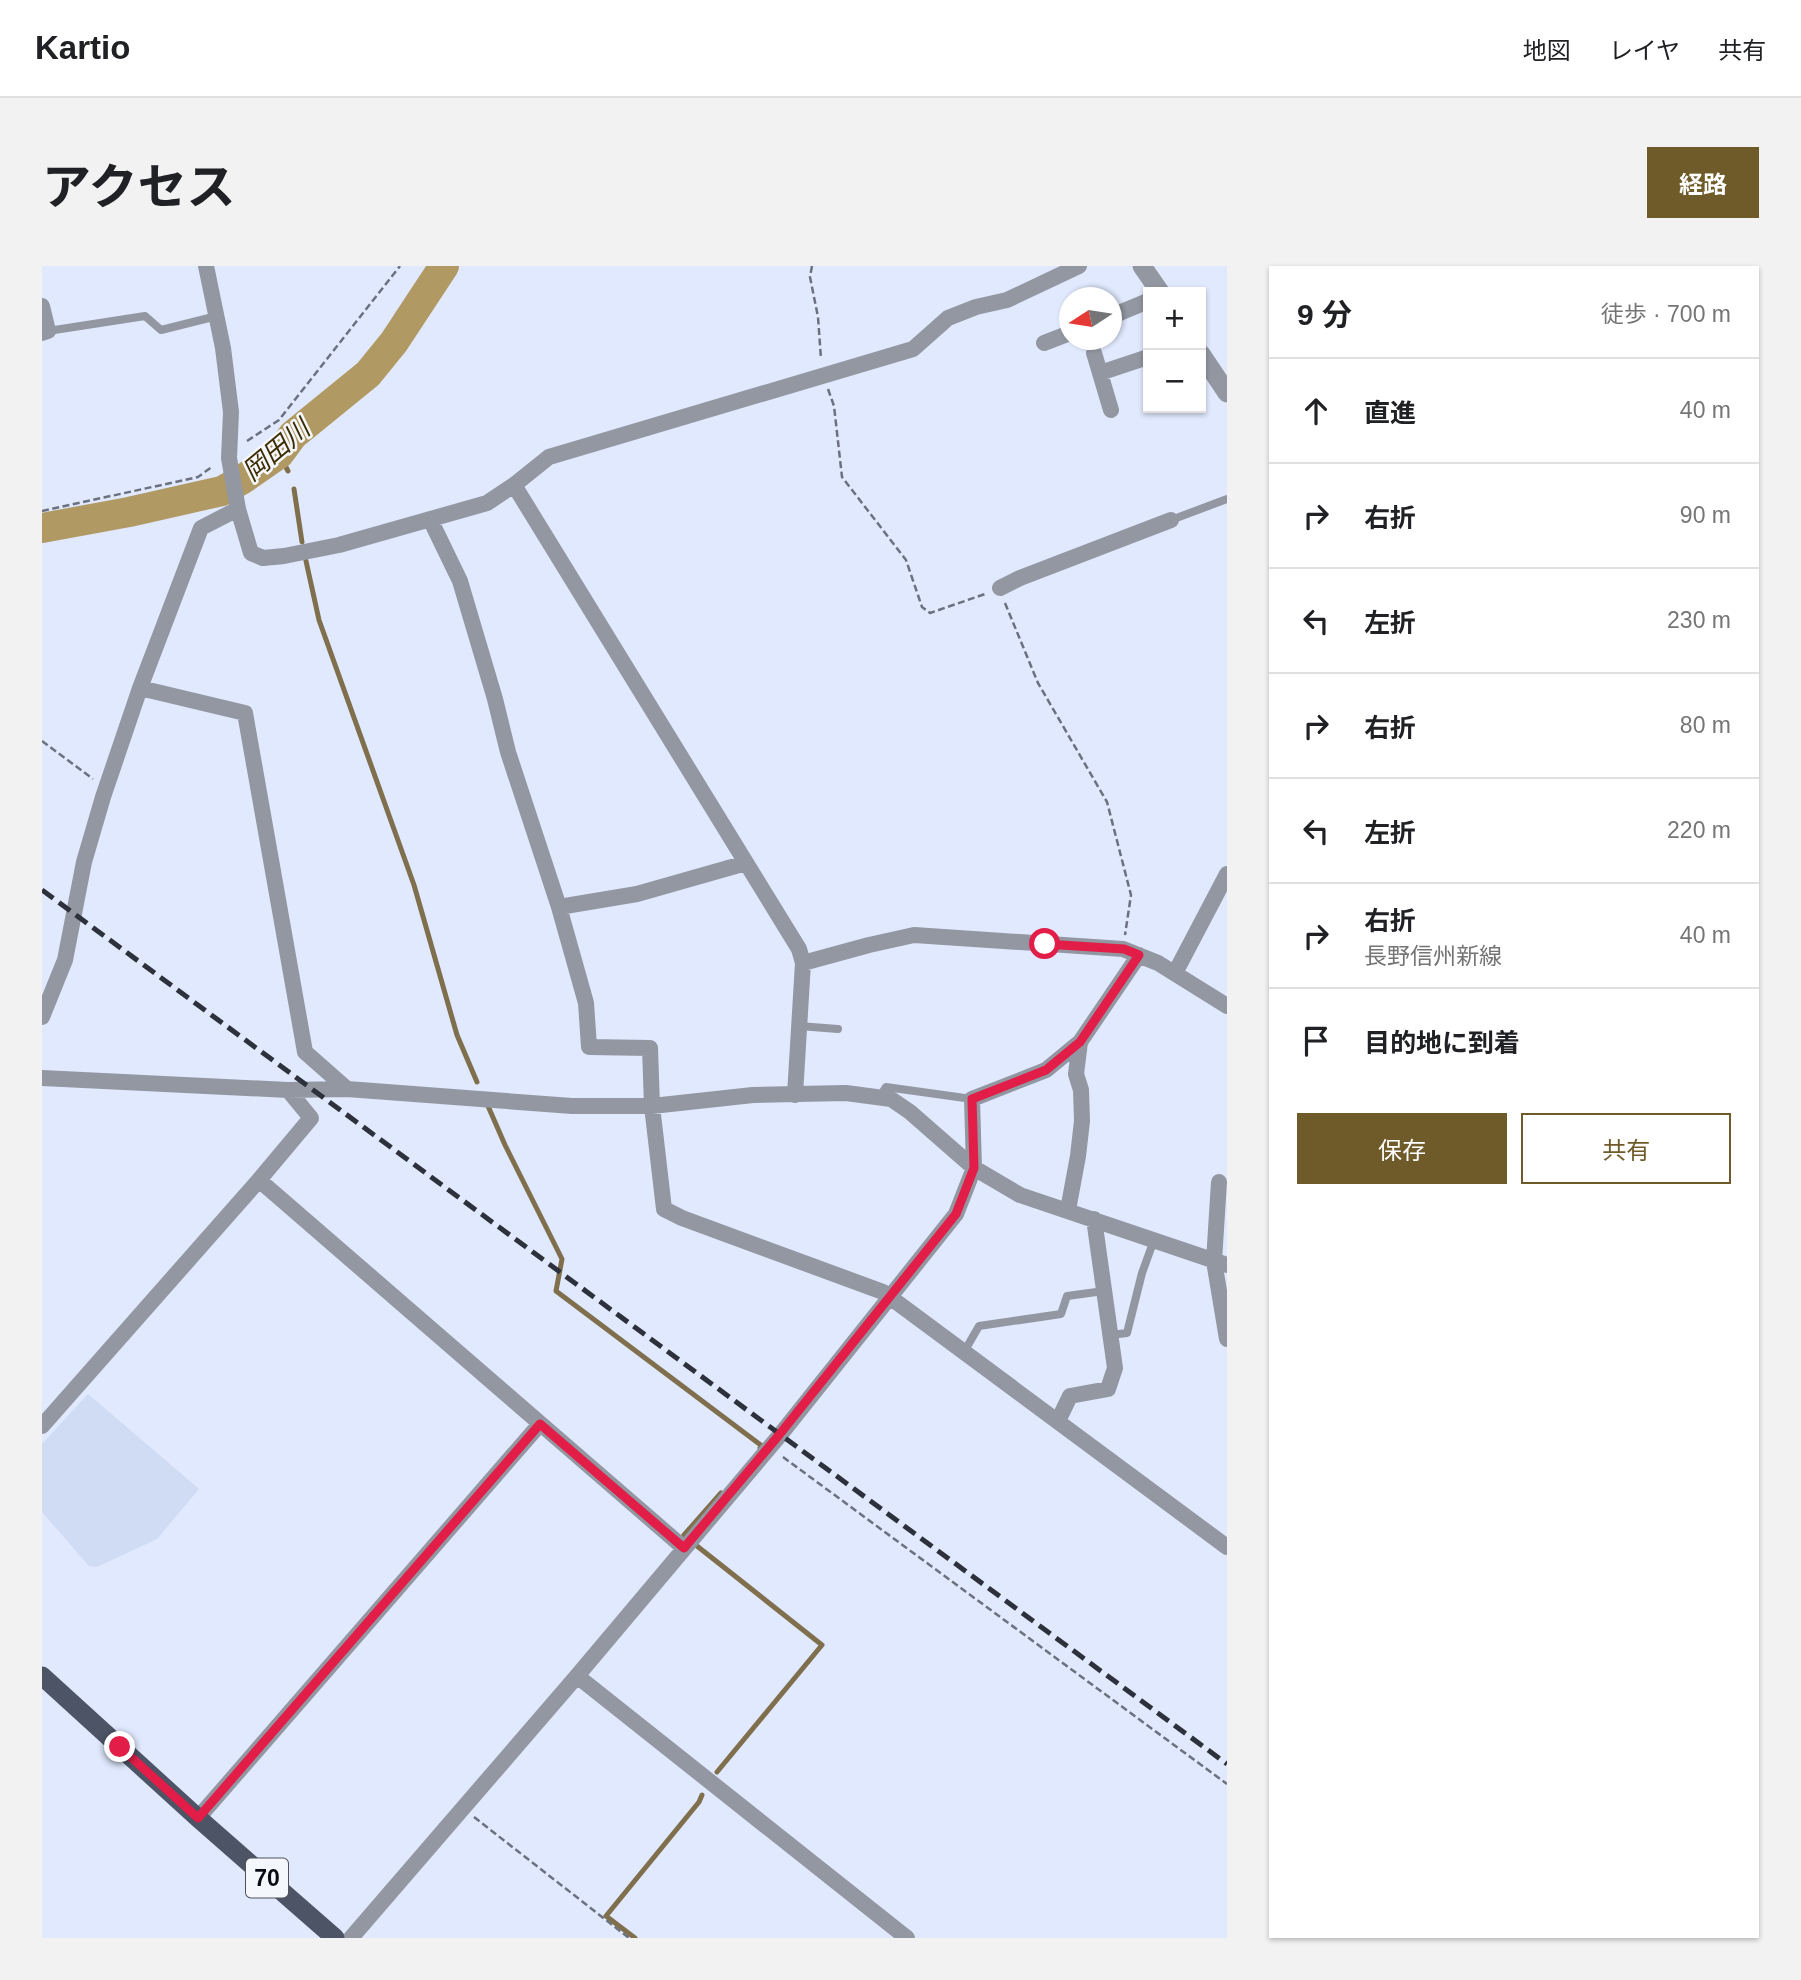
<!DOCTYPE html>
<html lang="ja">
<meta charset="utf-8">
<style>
:root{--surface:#fff;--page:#f2f2f2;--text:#202124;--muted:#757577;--line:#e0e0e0;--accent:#6f5a29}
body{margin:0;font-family:Helvetica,"Noto Sans JP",sans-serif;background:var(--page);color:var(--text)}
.controls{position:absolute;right:21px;top:21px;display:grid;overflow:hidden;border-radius:0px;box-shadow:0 2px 5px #0004}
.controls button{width:63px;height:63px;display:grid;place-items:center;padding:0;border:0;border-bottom:2px solid var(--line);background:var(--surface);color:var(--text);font:35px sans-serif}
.compass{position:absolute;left:1017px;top:21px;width:63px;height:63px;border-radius:50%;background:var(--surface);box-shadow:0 2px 5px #0004;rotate:258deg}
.stop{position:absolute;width:21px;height:21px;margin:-16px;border:5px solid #e11d48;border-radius:50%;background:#fff}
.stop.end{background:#e11d48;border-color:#fff;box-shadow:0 2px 7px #0008}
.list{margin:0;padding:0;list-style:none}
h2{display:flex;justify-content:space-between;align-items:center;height:91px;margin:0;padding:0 28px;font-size:30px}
h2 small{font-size:23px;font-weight:400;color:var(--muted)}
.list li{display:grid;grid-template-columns:46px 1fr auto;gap:21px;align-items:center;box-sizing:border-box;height:105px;padding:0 28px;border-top:2px solid var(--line)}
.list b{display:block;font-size:26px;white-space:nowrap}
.list p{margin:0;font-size:23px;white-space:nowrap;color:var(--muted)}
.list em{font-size:23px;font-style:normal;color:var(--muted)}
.actions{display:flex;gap:14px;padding:21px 28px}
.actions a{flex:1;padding:16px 0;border:2px solid var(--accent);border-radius:0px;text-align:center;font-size:24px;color:var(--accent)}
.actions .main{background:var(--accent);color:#fff}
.icon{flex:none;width:38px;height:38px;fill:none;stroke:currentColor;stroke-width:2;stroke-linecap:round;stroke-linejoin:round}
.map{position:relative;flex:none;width:1185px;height:1672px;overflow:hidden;border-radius:0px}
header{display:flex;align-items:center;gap:42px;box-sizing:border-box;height:98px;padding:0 35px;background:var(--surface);border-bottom:2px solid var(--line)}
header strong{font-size:33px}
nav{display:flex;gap:38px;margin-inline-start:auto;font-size:24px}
.intro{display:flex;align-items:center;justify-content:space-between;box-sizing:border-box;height:168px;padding:0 42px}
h1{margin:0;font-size:49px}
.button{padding:18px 32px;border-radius:0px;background:var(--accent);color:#fff;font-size:24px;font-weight:700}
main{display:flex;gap:42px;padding:0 42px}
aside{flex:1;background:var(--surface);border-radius:0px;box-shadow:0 2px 5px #0004}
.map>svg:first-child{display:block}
.built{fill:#d0dbf4}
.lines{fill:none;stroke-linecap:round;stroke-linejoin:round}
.stream{stroke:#7f6f4c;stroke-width:5}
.river{stroke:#b19964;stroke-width:30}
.path{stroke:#6b717f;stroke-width:2.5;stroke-dasharray:7 3.5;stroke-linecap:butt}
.service{stroke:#9297a2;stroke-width:8}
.minor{stroke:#9297a2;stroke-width:16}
.tertiary{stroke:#9297a2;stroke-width:19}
.primary{stroke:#4d5466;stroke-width:19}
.rail{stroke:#2d313b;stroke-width:5;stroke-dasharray:14 7;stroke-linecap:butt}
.route{stroke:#e11d48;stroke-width:9}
.labels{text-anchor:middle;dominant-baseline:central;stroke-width:5;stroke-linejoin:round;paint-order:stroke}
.shield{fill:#f4f7fc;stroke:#50525a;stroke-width:2}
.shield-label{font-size:23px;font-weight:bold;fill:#090c14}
.water-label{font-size:26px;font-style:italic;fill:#3d2c00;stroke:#f4f7fc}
</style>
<header>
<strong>Kartio</strong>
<nav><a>地図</a><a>レイヤ</a><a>共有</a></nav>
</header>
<div class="intro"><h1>アクセス</h1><a class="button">経路</a></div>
<main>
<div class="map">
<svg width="1185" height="1672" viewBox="0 0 1185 1672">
<rect width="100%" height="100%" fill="#e0e9fe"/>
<!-- built -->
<path class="built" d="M 46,1128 L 157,1223 L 115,1273 L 55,1301 L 47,1300 L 0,1246 L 0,1178 Z"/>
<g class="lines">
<!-- stream -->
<path class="stream" d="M 237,188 L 246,205
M 252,223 L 260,276
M 264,295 L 277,354 L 372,619 L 415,769 L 435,816
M 446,840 L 463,879 L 520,993 L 514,1025 L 720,1180 L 718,1182
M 642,1269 L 679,1227
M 655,1280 L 780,1379 L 675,1506
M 593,1672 L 564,1650 L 657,1536 L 660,1529"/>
<!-- river -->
<path class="river" d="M 0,262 L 87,246 L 180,225 L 201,213 L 237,188 L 251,169 L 326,108 L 352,76 L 402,0"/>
<!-- path -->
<path class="path" d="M 770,0 L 768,11 L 776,51 L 779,93
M 786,123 L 792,140 L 800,211 L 864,294 L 880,341 L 888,347 L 943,328
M 205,175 L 237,154 L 358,0
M 0,245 L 156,211 L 171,200
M 963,337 L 996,417 L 1065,536 L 1089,629 L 1083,669
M 0,475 L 51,513
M 741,1191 L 1185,1518
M 432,1551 L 587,1672"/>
<!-- service -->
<path class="service" d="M 6,65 L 103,50 L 119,64 L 175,50
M 1129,254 L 1185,233
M 757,760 L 796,763
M 837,832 L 844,821 L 930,833
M 1068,1069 L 1085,1067 L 1100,1007 L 1112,974
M 922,1086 L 937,1060 L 1019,1048 L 1025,1030 L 1062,1025"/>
<!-- minor -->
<path class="minor" d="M 164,0 L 181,82 L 189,146 L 187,192 L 196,243 L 209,287 L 221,292 L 242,290 L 297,279 L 445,237 L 472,219 L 507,191 L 871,83 L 906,52 L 934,41 L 965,34 L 1037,0
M 0,40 L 6,65 L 0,67
M 1070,50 L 1106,35
M 1002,77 L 1028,67
M 1052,87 L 1069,144
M 1058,107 L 1106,91
M 472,219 L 757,683 L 761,697 L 753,829
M 388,253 L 418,315 L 453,433 L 466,486 L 517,641 L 544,737 L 547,781 L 608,782 L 610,840 L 622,943 L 640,952 L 841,1026 L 1185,1281
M 958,322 L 978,312 L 1129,254
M 98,422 L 203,447 L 263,786 L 305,823
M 517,641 L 595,628 L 704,597
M 761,697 L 827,679 L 872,669 L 1081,683 L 1116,697 L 1185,740
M 1133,707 L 1185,608
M 0,751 L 23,694 L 42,596 L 61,531 L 98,422 L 159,262 L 196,243
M 0,812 L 246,824 L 305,823 L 530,840 L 610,840 L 711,829 L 804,827 L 849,833 L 868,846 L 932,902 L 978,929 L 1185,999
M 217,914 L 642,1282
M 1177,916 L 1172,995 L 1185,1073
M 1026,944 L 1036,890 L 1040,855 L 1039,824 L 1034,808 L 1038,776
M 1016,1155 L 1028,1130 L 1066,1123 L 1073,1102 L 1052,953
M 0,1160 L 217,914 L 269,852 L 246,824
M 535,1410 L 865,1672
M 156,1552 L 498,1158
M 309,1672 L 535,1410 L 738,1169 L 914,948 L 932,902 L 930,833 L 1004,804 L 1038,776 L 1097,689"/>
<!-- tertiary -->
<path class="tertiary" d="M 1100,0 L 1118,26
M 1159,88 L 1185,127"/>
<!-- primary -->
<path class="primary" d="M 0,1410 L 156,1552 L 293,1672"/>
<!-- rail -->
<path class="rail" d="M 0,624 L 1185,1498"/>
</g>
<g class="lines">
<!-- route -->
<path class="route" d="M 78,1481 L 156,1552 L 498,1158 L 642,1282 L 737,1169 L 914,948 L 932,902 L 930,833 L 1004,804 L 1038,776 L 1097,689 L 1082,683 L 1003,678"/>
</g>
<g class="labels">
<!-- shield labels -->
<rect class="shield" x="204" y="1592.5" width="42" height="39" rx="5"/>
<g class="shield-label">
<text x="225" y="1612">70</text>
</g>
<!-- water labels -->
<g class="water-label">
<text transform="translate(234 184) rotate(-40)">岡田川</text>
</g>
</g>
</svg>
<div class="controls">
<button>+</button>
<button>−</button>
</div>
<svg class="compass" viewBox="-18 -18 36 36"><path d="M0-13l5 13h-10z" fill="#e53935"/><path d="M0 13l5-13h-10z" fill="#757577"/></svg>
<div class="stop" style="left:1003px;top:678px"></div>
<div class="stop end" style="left:78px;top:1481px"></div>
</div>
<aside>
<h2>9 分<small>徒歩 · 700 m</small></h2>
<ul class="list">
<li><svg class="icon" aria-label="ahead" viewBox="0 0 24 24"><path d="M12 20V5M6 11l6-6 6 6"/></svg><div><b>直進</b></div><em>40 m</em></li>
<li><svg class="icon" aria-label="right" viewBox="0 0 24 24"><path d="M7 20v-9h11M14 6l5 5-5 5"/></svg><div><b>右折</b></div><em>90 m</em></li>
<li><svg class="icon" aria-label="left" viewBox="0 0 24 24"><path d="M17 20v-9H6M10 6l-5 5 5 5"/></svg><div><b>左折</b></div><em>230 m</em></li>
<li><svg class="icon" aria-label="right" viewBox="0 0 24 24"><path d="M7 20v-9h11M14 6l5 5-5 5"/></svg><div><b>右折</b></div><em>80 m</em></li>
<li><svg class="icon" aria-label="left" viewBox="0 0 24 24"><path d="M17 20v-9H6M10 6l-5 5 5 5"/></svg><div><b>左折</b></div><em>220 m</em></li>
<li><svg class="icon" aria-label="right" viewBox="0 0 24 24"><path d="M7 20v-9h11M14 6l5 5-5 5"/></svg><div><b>右折</b><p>長野信州新線</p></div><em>40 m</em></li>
<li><svg class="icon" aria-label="arrive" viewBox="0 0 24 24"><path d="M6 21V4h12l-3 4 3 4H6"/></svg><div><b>目的地に到着</b></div></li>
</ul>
<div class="actions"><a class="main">保存</a><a>共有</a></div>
</aside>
</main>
